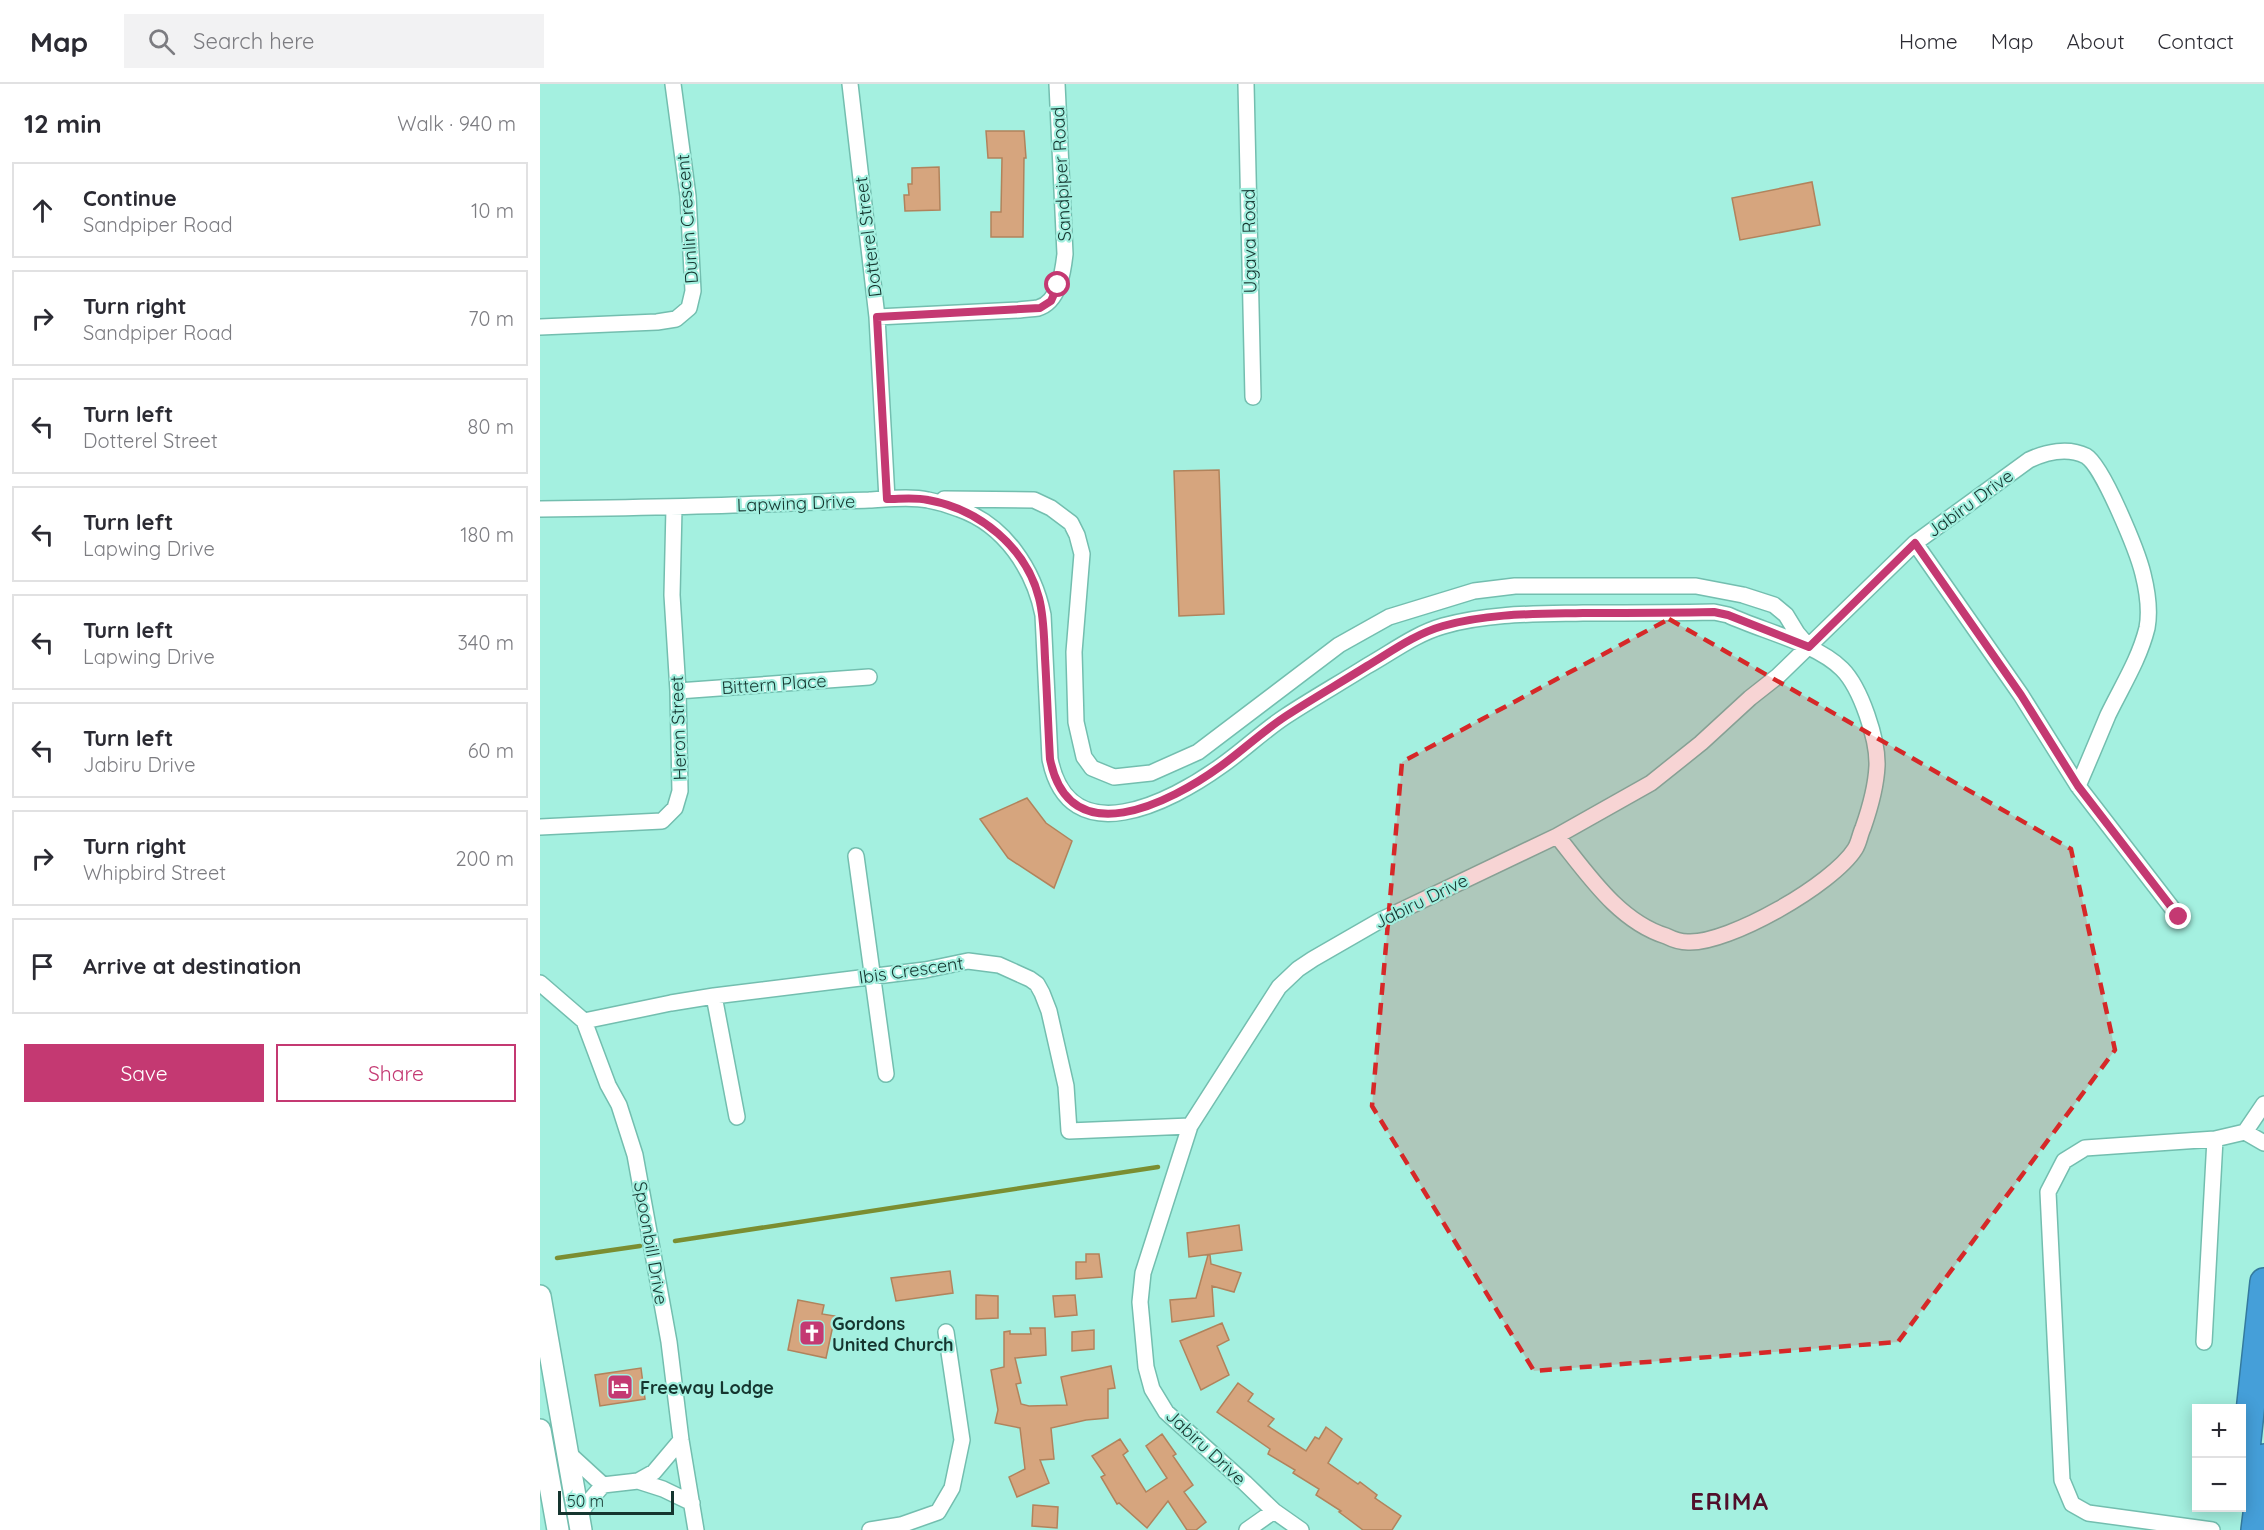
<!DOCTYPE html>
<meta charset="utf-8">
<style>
:root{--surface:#fff;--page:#f2f2f3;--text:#2b2b33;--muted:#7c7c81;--line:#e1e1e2;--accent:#c43972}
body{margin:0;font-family:Quicksand,sans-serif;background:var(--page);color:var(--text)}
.controls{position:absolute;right:18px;bottom:18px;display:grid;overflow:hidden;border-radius:0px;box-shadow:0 3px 15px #0003}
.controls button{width:54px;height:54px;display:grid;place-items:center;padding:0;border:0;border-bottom:2px solid var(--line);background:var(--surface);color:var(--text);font:30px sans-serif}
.scale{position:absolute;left:18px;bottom:15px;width:116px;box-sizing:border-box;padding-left:6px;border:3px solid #15352f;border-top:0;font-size:16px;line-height:21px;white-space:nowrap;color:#15352f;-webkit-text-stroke:4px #a4f0e0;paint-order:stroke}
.stop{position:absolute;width:18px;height:18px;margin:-14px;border:4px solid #c43972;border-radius:50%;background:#fff}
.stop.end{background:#c43972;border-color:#fff;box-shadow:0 2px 6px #0008}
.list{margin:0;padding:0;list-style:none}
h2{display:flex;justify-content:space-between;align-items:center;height:78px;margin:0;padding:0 24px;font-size:26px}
h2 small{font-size:20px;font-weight:400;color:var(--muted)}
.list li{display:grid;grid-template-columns:39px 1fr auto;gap:18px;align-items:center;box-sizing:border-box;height:96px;margin:0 12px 12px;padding:0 12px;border:2px solid var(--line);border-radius:0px}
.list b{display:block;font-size:22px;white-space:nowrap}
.list p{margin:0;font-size:20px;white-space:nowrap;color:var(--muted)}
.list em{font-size:20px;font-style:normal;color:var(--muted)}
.actions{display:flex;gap:12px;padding:18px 24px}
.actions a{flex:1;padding:14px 0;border:2px solid var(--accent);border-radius:0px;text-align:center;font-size:21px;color:var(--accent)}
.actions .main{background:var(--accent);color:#fff}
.icon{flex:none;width:33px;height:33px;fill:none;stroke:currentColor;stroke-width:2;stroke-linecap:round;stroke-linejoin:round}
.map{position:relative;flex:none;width:1724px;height:1446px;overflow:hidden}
header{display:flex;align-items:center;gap:36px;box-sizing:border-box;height:84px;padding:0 30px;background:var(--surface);border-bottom:2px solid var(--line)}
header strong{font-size:28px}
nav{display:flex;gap:33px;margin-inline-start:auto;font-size:21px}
.search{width:420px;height:54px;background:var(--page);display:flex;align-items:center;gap:15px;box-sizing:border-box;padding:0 21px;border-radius:0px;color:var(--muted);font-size:22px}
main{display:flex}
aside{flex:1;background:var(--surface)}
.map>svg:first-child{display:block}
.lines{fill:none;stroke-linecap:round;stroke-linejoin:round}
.stream{stroke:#7b8e31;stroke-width:4.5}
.building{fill:#d6a57e;stroke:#b1835c;stroke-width:1.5}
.street-casing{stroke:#73beaf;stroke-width:18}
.secondary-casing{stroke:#73beaf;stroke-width:24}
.highway-casing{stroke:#347a9e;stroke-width:30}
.street{stroke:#fff;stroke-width:15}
.secondary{stroke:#fff;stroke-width:21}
.highway{stroke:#459fd9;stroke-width:27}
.route{stroke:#c43972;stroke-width:8}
.marked{fill:#d62828;fill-opacity:0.2;stroke:#d62828;stroke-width:4.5;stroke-dasharray:12 8;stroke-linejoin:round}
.labels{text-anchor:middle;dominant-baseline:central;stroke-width:4.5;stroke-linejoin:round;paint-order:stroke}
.street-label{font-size:18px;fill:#15352f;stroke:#a4f0e0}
.poi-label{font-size:18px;font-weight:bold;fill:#15352f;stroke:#a4f0e0;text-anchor:start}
.district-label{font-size:24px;font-weight:bold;letter-spacing:1.5px;fill:#510e2a;stroke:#a4f0e0}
</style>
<header>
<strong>Map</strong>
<div class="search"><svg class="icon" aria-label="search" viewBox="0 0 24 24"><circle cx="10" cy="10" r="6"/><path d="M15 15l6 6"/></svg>Search here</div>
<nav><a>Home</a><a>Map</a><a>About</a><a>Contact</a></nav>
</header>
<main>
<aside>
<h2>12 min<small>Walk · 940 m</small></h2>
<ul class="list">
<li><svg class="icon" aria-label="ahead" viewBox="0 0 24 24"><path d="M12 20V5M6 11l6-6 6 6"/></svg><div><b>Continue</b><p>Sandpiper Road</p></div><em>10 m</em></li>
<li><svg class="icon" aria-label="right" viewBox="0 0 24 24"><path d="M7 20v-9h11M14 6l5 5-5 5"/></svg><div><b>Turn right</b><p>Sandpiper Road</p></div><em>70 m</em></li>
<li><svg class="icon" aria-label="left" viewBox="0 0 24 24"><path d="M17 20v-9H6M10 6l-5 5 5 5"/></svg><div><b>Turn left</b><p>Dotterel Street</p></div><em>80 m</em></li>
<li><svg class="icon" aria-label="left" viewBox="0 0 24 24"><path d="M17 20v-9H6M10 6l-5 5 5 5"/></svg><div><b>Turn left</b><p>Lapwing Drive</p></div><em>180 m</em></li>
<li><svg class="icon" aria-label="left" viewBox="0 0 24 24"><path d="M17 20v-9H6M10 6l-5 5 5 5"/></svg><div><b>Turn left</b><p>Lapwing Drive</p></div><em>340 m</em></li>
<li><svg class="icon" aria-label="left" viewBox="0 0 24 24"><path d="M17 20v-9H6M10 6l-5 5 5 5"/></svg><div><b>Turn left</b><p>Jabiru Drive</p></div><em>60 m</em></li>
<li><svg class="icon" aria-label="right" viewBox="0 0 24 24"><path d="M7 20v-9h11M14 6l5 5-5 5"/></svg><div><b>Turn right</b><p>Whipbird Street</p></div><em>200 m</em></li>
<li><svg class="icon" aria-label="arrive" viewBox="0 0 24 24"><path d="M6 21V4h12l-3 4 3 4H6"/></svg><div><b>Arrive at destination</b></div></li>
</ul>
<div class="actions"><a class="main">Save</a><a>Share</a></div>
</aside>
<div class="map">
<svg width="1724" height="1446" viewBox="0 0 1724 1446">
<rect width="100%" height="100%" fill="#a4f0e0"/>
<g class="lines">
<!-- stream -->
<path class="stream" d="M 135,1157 L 618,1083
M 17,1174 L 100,1162"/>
</g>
<!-- building -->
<path class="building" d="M 446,47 L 484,47 L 486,74 L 484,74 L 483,153 L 451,153 L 451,128 L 461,128 L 462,74 L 448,74 Z
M 399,83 L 400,126 L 365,127 L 364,111 L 369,111 L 368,100 L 372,100 L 372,84 Z
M 1272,98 L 1280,141 L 1200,156 L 1192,114 Z
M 679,386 L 684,530 L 639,532 L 634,387 Z
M 487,714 L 506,739 L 532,757 L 514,804 L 468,774 L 440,735 Z
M 699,1141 L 702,1166 L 649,1173 L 647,1149 Z
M 546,1170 L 559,1170 L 562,1193 L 536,1195 L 536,1178 L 546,1178 Z
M 668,1171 L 670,1171 L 671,1180 L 701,1189 L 694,1208 L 672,1202 L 674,1232 L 632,1238 L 630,1216 L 656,1214 Z
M 410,1187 L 413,1209 L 356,1217 L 351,1194 Z
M 436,1211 L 458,1212 L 458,1234 L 436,1235 Z
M 535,1211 L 537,1231 L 515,1233 L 513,1212 Z
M 258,1216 L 284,1221 L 282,1230 L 295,1232 L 286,1274 L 248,1266 Z
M 682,1239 L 689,1256 L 677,1262 L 689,1291 L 661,1306 L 640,1257 Z
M 490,1244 L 505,1244 L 506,1271 L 475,1274 L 481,1299 L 476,1300 L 481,1320 L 489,1322 L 527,1321 L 521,1293 L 571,1282 L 575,1304 L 568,1305 L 568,1334 L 546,1336 L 511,1344 L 514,1375 L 500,1376 L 509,1399 L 477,1413 L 469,1393 L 485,1385 L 480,1344 L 455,1339 L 458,1326 L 451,1286 L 464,1283 L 464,1248 L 470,1247 L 470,1250 L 491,1250 Z
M 554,1246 L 554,1265 L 532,1267 L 532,1248 Z
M 101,1284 L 105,1315 L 60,1322 L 55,1291 Z
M 698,1299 L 713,1310 L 708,1317 L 734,1335 L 728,1342 L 766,1367 L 775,1353 L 779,1355 L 786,1343 L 802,1355 L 788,1379 L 818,1400 L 820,1398 L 837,1411 L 835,1414 L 861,1432 L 852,1446 L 823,1446 L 799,1428 L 801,1427 L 776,1411 L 779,1405 L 753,1389 L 755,1386 L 728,1370 L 730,1365 L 677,1328 Z
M 622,1350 L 636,1370 L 633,1372 L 653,1401 L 644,1408 L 666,1438 L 656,1446 L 647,1446 L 628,1417 L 607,1444 L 579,1419 L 577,1420 L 561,1393 L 565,1391 L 552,1372 L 580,1355 L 588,1367 L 583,1371 L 606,1408 L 627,1394 L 606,1362 Z
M 493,1421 L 518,1423 L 517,1444 L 492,1442 Z"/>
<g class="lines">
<defs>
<path id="street" d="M 310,0 L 337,233 L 347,415
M 706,0 L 713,313
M 337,233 L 479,226 C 485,225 492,225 498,224 C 519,218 523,188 525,170 L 517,0
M 0,243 L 117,238 L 136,235 L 149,224 L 153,207 L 148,112 L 133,0
M 404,415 L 494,416 L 511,424 L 531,439 L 537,451 L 542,470 L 534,568 L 536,638 L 544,673 L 552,684 L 574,693 L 611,689 L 658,668 L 799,561 L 849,533 L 934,507 L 975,502 L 1156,502 L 1203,511 L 1234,521 L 1246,531 L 1257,549 L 1269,563
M 0,425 C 75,424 149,423 224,420 C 259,419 294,417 329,416 C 348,415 370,412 388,416 C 399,418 409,421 419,425 C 465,441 494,486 503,531 L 510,675 C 529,771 631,718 681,682 C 704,666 723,647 746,632 C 772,615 800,599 827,582 C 852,568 875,550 903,542 C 949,529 996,530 1043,529 C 1087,529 1130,529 1174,528 L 1188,531 C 1222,547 1276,559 1302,585 C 1321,604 1338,656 1337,682 C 1336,703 1330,724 1323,744 C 1320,750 1319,759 1315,765 C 1293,800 1189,860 1148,858 C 1141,858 1132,855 1126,852 C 1078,837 1047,789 1017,752
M 1375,459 L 1481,611 L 1538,702 L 1639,833
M 138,607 L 329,593
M 0,743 L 122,737 L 135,724 L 140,707 L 138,607 L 132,511 L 134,424
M 316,772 L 346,990
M 0,899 L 44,937 L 68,1001 L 79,1021 L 95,1071 L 129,1258 L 141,1356 L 156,1446
M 174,912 L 197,1033
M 44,937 L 131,919 L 174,912 L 385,886 L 428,877 L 459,881 L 490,895 L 497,900 L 502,909 L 509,927 L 526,1002 L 529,1047 L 650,1042
M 1705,1048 L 1724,1059
M 1664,1258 L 1675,1055
M 27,1368 L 63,1401 L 98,1397 L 123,1405 L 152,1419
M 98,1397 L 114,1388 L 141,1356
M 39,1435 L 45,1422 L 63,1401
M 330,1446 L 361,1441 L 398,1428 L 412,1404 L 422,1356 L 406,1248
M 707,1446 L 734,1427
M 761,1446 L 734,1427 L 705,1399 L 626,1328 L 612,1305 L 606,1283 L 600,1218 L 603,1189 L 650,1042 L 739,903 L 758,885 L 773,875 L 839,837 L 1017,752 L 1111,699 L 1161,659 L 1210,614 L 1238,592 L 1375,459 L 1489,376 C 1506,368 1528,363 1546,372 C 1563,382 1598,469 1603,490 C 1607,506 1610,528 1607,544 C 1599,576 1582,602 1568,631 C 1558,655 1548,679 1538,702
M 1672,1446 L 1548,1429 L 1532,1420 L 1522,1396 L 1508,1108 L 1524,1077 L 1545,1064 L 1675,1055 L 1705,1048 L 1724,1020"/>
<path id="secondary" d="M 0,1212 L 41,1446
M 0,1346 L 18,1446"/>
<path id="highway" d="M 1702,1402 L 1724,1198
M 1715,1446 L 1724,1374"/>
</defs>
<!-- street casing -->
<use href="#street" class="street-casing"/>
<!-- secondary casing -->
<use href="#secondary" class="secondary-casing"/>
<!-- highway casing -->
<use href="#highway" class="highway-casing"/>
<!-- street -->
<use href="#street" class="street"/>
<!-- secondary -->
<use href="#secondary" class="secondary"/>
<!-- highway -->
<use href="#highway" class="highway"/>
</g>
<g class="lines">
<!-- route -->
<path class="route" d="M 518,201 L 511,217 L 500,224 L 337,233 L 347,415 C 360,415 375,413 388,416 C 439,425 486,463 499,514 C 504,533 504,554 505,574 C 507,607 508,641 510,675 C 529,771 630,719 681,682 C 703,666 723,647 746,632 C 772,615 800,599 827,582 C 852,567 875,550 903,542 C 949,529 996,530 1043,529 C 1087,529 1130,529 1174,528 L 1188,531 L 1269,563 L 1375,459 L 1481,611 L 1538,702 L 1639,833"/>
</g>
<!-- marked area -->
<path class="marked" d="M 1129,535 L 1531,765 L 1575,966 L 1358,1258 L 994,1287 L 832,1022 L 862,678 Z"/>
<!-- icons -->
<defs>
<symbol id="church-square" viewBox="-11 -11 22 22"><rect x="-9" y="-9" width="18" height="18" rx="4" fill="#c43972" stroke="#a4f0e0"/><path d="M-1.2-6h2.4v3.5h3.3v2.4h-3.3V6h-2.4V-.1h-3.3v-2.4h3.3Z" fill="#fff"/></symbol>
<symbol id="hotel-square" viewBox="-11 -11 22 22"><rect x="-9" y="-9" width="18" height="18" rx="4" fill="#c43972" stroke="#a4f0e0"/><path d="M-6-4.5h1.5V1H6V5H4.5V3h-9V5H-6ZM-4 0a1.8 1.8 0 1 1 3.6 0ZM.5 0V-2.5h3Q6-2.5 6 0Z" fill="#fff"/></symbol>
</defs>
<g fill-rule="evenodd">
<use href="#church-square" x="257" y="1234" width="30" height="30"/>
<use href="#hotel-square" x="65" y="1288" width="30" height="30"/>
</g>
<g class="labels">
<!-- street labels -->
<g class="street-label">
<text transform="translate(521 90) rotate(-93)">Sandpiper Road</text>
<text transform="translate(147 135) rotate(-94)">Dunlin Crescent</text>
<text transform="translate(328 153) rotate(-97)">Dotterel Street</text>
<text transform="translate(709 157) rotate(-91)">Ugava Road</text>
<text transform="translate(256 419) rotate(-2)">Lapwing Drive</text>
<text transform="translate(1430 419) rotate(-36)">Jabiru Drive</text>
<text transform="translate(234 600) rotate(-4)">Bittern Place</text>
<text transform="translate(138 644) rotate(-92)">Heron Street</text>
<text transform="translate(881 817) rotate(-26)">Jabiru Drive</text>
<text transform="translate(371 886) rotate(-8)">Ibis Crescent</text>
<text transform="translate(111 1159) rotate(80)">Spoonbill Drive</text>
<text transform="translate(666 1363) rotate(43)">Jabiru Drive</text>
</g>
<!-- poi labels -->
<g class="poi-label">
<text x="292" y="1239">Gordons<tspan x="292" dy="21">United Church</tspan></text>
<text x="100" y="1303">Freeway Lodge</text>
</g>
<!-- district labels -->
<g class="district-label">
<text x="1190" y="1417">ERIMA</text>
</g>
</g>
</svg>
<div class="controls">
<button>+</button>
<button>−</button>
</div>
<div class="scale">50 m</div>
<div class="stop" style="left:518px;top:201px"></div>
<div class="stop end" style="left:1639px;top:833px"></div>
</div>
</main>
